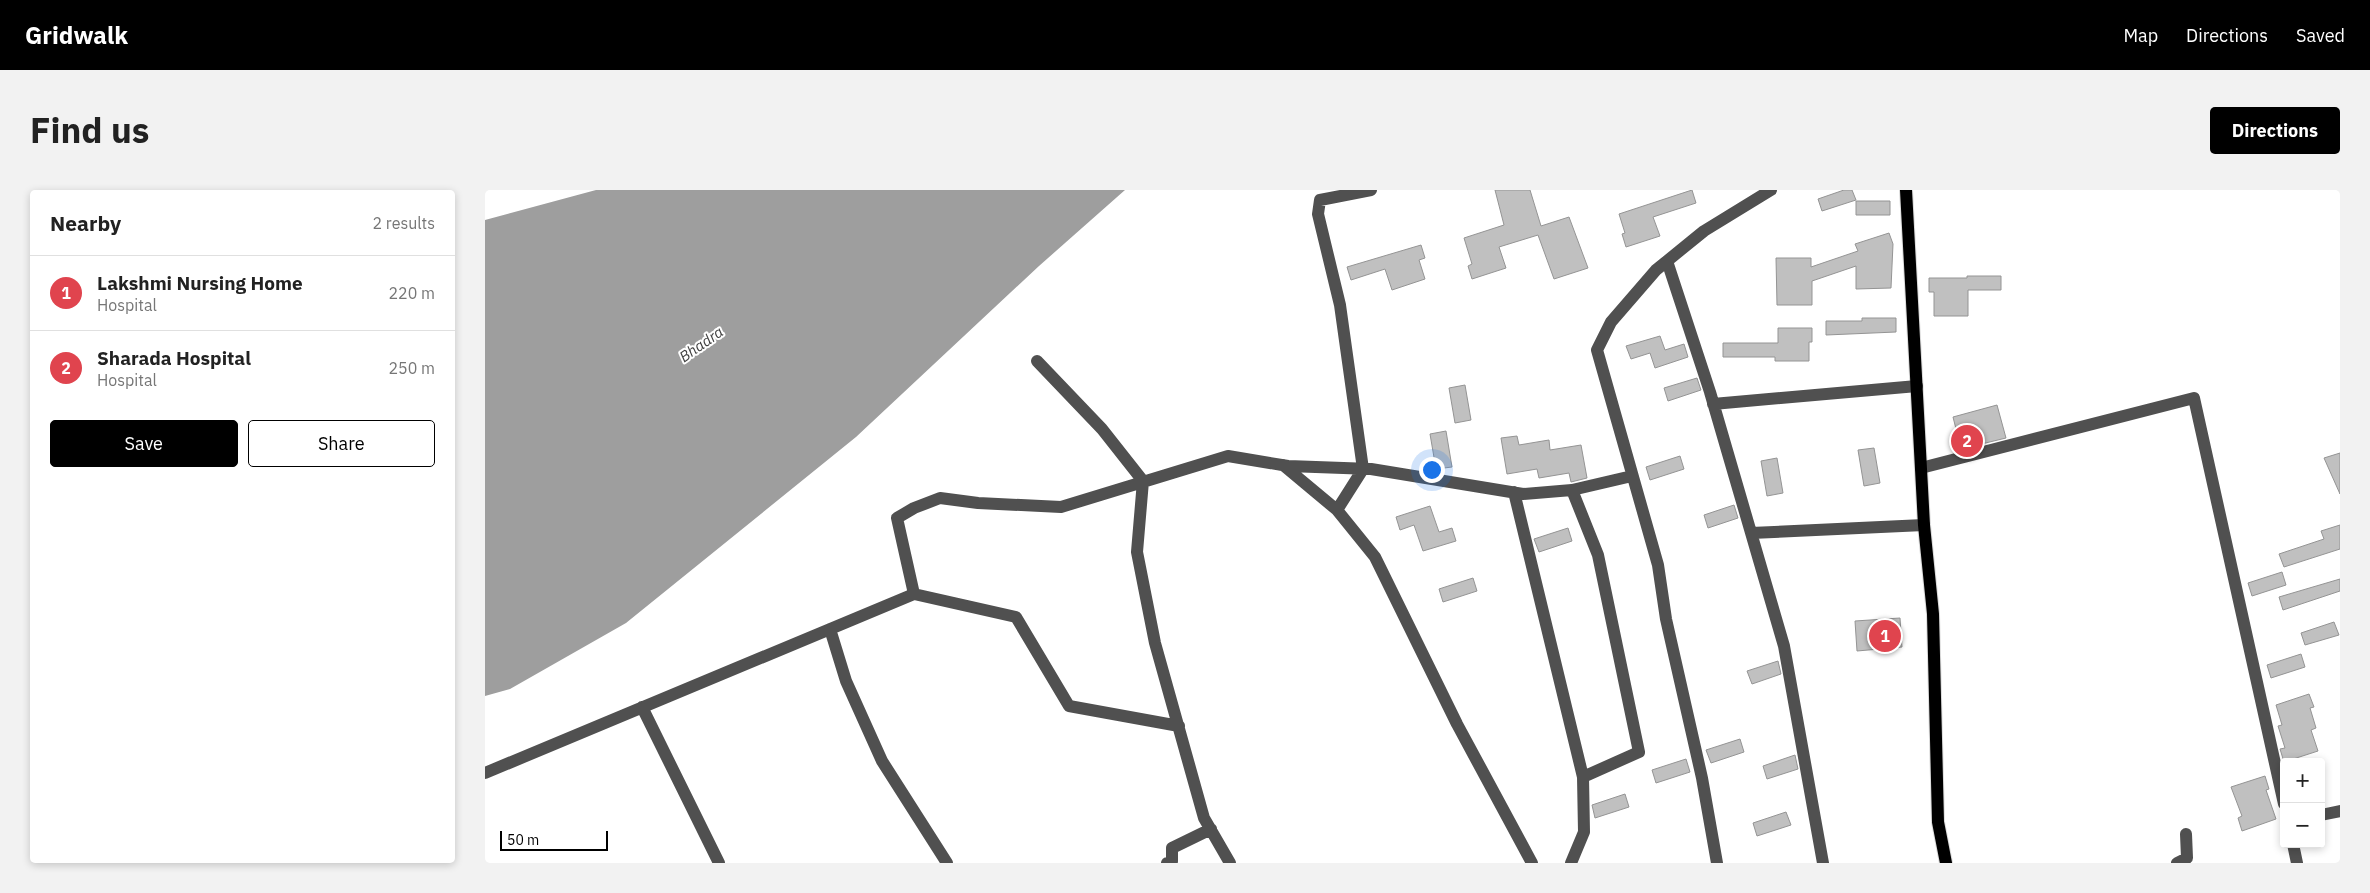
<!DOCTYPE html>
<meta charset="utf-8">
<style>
:root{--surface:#fff;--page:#f2f2f2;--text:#222;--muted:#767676;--line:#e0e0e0;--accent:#000}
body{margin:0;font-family:"IBM Plex Sans",sans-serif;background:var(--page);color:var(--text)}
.controls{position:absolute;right:15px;bottom:15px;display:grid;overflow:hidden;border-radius:5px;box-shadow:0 2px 8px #0003}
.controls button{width:45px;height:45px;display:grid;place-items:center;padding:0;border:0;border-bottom:1px solid var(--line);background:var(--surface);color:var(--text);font:25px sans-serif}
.scale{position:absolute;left:15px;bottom:12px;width:108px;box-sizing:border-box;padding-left:5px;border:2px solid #000;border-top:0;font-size:14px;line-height:18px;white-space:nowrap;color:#000;-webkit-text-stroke:4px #fff;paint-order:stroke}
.you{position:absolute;left:946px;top:279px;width:18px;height:18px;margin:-12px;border:4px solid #fff;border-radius:50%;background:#1a73e8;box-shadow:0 0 0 8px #1a73e833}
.badge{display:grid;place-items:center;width:32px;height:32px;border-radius:50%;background:var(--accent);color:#fff;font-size:16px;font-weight:700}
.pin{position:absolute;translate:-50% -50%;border:2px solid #fff;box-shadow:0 1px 5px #0006}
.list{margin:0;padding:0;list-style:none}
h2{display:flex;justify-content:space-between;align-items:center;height:65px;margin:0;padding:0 20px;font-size:21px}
h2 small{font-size:16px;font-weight:400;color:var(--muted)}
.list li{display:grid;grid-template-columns:32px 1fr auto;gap:15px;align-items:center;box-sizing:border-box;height:75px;padding:0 20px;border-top:1px solid var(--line)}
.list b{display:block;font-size:19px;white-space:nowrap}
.list p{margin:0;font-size:16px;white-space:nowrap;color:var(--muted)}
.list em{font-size:16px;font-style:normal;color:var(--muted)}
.actions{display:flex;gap:10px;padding:15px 20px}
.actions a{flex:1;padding:11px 0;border:1px solid var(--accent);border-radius:5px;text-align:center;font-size:18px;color:var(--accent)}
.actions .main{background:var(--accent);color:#fff}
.map{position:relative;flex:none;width:1855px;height:673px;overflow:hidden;border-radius:5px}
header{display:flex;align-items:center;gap:30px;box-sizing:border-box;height:70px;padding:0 25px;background:var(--accent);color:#fff}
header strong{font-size:24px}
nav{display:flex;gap:28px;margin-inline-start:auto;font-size:18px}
.intro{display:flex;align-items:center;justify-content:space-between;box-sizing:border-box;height:120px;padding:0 30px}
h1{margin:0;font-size:35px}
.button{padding:12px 22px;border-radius:5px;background:var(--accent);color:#fff;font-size:18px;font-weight:700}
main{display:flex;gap:30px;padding:0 30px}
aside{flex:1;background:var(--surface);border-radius:5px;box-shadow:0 2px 8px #0003}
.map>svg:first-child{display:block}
.water{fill:#9e9e9e}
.building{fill:#c0c0c0;stroke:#949494}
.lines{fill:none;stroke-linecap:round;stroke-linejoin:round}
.major-casing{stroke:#dbdbdb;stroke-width:14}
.minor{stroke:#505050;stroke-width:12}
.major{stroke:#000;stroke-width:12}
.labels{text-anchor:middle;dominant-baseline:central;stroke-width:4;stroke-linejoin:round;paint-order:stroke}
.water-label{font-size:15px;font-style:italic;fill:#3f3f3f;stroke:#fff}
</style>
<header>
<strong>Gridwalk</strong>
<nav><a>Map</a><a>Directions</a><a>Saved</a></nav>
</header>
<div class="intro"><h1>Find us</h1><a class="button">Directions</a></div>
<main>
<aside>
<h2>Nearby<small>2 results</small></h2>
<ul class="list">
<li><span class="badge" style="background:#e0444e">1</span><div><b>Lakshmi Nursing Home</b><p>Hospital</p></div><em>220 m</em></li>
<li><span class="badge" style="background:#e0444e">2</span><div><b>Sharada Hospital</b><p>Hospital</p></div><em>250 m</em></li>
</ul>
<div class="actions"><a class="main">Save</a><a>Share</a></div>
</aside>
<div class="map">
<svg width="1855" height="673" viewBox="0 0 1855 673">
<rect width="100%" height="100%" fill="#fff"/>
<!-- water -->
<path class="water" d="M 111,0 L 640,0 L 554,76 L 371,247 L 141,433 L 25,499 L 0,506 L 0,30 Z"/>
<!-- building -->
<path class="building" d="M 1010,0 L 1045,0 L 1056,36 L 1084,27 L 1103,78 L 1069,89 L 1053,45 L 1014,57 L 1021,78 L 987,89 L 983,76 L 987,74 L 979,48 L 1019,35 Z
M 1207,0 L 1211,13 L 1168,27 L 1175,46 L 1141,57 L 1137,44 L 1140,43 L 1134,24 Z
M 1359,0 L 1367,0 L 1371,10 L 1337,21 L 1333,9 Z
M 1371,11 L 1405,11 L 1405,25 L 1371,25 Z
M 1404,43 L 1408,54 L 1406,98 L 1371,99 L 1371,76 L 1327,91 L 1327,115 L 1292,115 L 1291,68 L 1326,68 L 1326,77 L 1373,61 L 1370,54 Z
M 936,55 L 940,68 L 934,70 L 940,89 L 907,100 L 900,79 L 866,90 L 862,77 Z
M 1482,86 L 1516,86 L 1516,100 L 1483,100 L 1483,126 L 1449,126 L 1449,102 L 1444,102 L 1444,88 L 1482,88 Z
M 1377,128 L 1411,128 L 1411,142 L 1341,145 L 1341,131 L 1377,131 Z
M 1293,138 L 1327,138 L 1327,152 L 1324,152 L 1324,171 L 1290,171 L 1290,167 L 1238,167 L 1238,153 L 1293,153 Z
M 1175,146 L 1180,160 L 1199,154 L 1203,167 L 1170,178 L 1165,163 L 1146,169 L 1141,156 Z
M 1212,188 L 1216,200 L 1183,211 L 1179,198 Z
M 980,195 L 986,230 L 970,233 L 964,198 Z
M 1512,215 L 1521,248 L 1476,259 L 1468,227 Z
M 961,241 L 967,277 L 951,279 L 945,244 Z
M 1032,246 L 1034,255 L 1064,250 L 1065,260 L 1096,255 L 1102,288 L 1086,292 L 1084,283 L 1054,288 L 1052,279 L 1022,284 L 1016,248 Z
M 1389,258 L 1395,293 L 1379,296 L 1373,260 Z
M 1855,263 L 1855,304 L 1839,268 Z
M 1195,266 L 1199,279 L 1165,290 L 1161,277 Z
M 1292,268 L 1298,303 L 1282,306 L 1276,271 Z
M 1249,315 L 1253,328 L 1223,338 L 1219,325 Z
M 945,316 L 954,342 L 967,338 L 971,351 L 938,361 L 929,335 L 915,340 L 911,327 Z
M 1855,335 L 1855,359 L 1799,377 L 1794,364 L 1839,349 L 1836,341 Z
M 1083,338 L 1087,351 L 1054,362 L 1049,349 Z
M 1797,382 L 1801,395 L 1767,406 L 1763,393 Z
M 988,388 L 992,401 L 958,412 L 954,399 Z
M 1855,389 L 1855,401 L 1798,420 L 1794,407 Z
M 1415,428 L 1417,457 L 1372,461 L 1370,431 Z
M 1849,432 L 1854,445 L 1820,455 L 1816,443 Z
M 1816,464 L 1820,477 L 1786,488 L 1782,475 Z
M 1293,471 L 1296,484 L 1267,494 L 1262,481 Z
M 1824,504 L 1829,517 L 1825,518 L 1831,538 L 1826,540 L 1833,561 L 1799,572 L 1795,559 L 1800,558 L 1793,536 L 1797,535 L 1791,515 Z
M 1255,549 L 1259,562 L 1226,573 L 1221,560 Z
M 1310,565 L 1313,579 L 1282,589 L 1278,576 Z
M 1201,569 L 1205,582 L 1171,593 L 1167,580 Z
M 1780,586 L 1784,599 L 1781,600 L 1791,629 L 1757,641 L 1753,628 L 1757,626 L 1746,597 Z
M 1140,604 L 1144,617 L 1110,628 L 1107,615 Z
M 1301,622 L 1306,635 L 1272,646 L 1268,633 Z"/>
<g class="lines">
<defs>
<path id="major" d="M 1421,0 L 1439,335 L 1448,424 L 1453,632 L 1461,673"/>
</defs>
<!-- major casing -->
<use href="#major" class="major-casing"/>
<!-- minor -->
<path class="minor" d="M 1182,71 L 1225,202 L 1299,456 L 1338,673
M 552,171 L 617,239 L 658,291 L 652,362 L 670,453 L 719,628 L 745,673
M 1228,214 L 1432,196
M 798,275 L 852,320 L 890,367 L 972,534 L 1047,673
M 1436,278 L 1709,208 L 1799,614
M 1029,302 L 1098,587
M 852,320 L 878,279 L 855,115 L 833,24 L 835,10 L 886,0
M 1266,343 L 1439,335
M 429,404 L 412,328 L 429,318 L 455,308 L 493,313 L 576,317 L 743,266 L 803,276 L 886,279 L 1038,304 L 1087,300 L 1147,286
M 345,439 L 361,491 L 397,571 L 462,673
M 157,517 L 234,673
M 0,583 L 429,404 L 531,427 L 584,516 L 694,536
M 1836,625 L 1855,621
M 1808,654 L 1812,673
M 682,673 L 687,671 L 687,658 L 726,639
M 1086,673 L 1099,642 L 1098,587 L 1154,562 L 1113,365 L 1087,300
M 1232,673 L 1217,588 L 1181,429 L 1173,375 L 1112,160 L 1126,132 L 1171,80 L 1219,41 L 1286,0
M 1692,673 L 1702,668 L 1701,644"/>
<!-- major -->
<use href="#major" class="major"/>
</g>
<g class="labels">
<!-- water labels -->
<g class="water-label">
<text transform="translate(216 154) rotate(-35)">Bhadra</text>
</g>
</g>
</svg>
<div class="controls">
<button>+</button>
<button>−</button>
</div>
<div class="scale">50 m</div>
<div class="you"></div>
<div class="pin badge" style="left:1400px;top:446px;background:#e0444e">1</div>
<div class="pin badge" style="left:1482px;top:251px;background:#e0444e">2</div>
</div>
</main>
